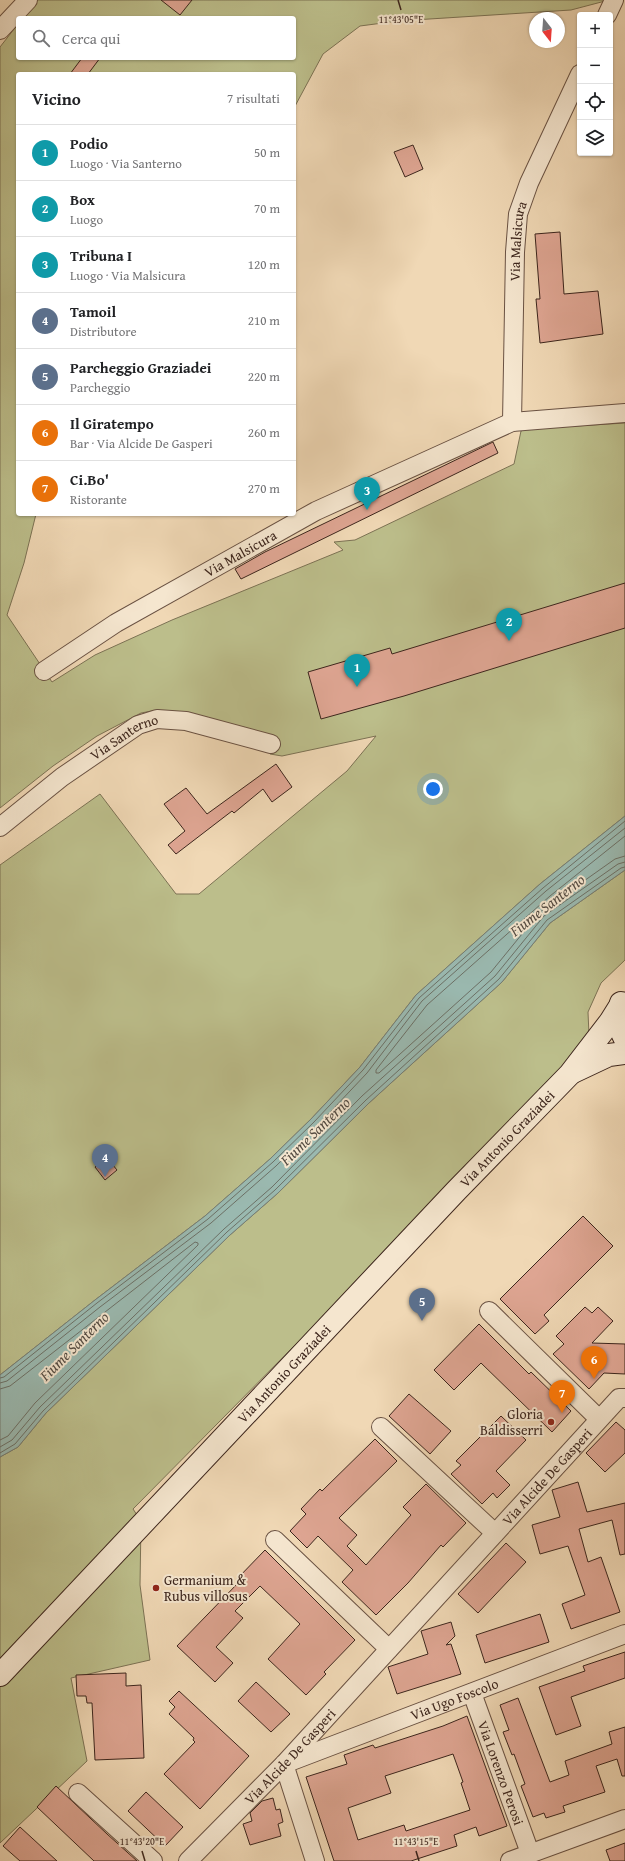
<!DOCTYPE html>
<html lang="it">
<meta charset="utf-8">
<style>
:root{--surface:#fff;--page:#f6f6f6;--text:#202124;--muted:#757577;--line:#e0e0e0;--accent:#ea580c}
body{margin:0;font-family:"Gentium Book Plus",serif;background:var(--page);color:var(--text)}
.controls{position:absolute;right:12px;top:12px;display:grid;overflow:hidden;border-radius:4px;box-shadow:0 1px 3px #0004}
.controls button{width:36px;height:36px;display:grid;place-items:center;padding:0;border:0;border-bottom:1px solid var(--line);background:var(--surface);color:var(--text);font:20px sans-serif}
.compass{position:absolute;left:529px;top:12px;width:36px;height:36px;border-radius:50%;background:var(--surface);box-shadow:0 1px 3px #0004;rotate:163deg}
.you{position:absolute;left:433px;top:789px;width:14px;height:14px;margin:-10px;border:3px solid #fff;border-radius:50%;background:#1a73e8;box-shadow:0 0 0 6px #1a73e833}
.badge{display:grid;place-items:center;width:26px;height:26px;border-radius:50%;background:var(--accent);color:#fff;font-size:13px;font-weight:700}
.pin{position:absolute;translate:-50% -33px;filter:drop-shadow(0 1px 2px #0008)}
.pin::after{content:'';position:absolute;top:21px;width:14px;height:12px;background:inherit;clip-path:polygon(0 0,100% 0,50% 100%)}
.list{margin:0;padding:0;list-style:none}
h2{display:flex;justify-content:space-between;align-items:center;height:52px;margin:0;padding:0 16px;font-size:17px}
h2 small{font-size:13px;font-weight:400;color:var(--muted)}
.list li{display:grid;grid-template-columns:26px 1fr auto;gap:12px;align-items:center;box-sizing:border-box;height:56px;padding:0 16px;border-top:1px solid var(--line)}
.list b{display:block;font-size:15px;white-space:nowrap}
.list p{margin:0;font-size:13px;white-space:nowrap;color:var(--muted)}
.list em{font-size:13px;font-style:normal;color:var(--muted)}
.icon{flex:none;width:22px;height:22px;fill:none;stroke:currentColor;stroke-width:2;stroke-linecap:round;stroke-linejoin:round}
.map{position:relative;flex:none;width:625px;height:1861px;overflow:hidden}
.search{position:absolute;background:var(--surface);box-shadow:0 1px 3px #0004;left:16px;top:16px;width:280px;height:44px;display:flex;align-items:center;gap:10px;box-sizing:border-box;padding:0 14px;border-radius:4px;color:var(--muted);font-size:15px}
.panel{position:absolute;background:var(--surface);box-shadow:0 1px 3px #0004;left:16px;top:72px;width:280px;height:444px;border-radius:4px}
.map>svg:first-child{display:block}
.green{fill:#bcbe8b;stroke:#7c7254}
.water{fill:#9ab9b0;stroke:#757e75}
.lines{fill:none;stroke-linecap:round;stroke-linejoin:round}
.shore{stroke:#6c7066;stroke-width:1}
.building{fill:#dea592;stroke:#3d261d;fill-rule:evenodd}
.street-casing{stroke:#6a5243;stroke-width:20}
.secondary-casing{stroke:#3d261d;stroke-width:24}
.street{stroke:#f5e6cf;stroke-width:18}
.secondary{stroke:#f5e6cf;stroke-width:22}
.ticks{fill:none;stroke:#3d261d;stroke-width:1.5}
.poi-dot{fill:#8f2418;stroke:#f5e6cf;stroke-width:1.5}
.labels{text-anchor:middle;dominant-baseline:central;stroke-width:4;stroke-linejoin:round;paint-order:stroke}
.street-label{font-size:14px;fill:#3d261d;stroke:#f5e6cf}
.poi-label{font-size:14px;fill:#3d261d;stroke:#f5e6cf;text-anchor:end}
.water-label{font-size:15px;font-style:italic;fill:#544b42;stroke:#f5e6cf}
.ticks-label{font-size:10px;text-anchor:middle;fill:#3d261d;stroke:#f5e6cf;stroke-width:4;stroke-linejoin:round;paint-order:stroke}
</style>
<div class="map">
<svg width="625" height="1861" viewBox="0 0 625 1861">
<rect width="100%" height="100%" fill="#f0d8b5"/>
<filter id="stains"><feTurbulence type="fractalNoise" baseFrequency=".005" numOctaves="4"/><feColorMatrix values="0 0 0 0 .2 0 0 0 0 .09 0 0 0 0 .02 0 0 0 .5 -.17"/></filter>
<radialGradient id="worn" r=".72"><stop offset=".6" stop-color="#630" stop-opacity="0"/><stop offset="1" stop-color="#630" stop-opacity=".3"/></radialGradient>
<!-- green -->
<path class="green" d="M 37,0 L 609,0 L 571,10 L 398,21 L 360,26 L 323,54 L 294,108 L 294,74 L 18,74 L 18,514 L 36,514 L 24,563 L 7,615 L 52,682 L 95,655 L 172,620 L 343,550 L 334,542 L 355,540 L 514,464 L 521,431 L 527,429 L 625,423 L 625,816 L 540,884 L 416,995 L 360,1067 L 311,1119 L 270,1159 L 205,1216 L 95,1300 L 0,1375 L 0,865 L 100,794 L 176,894 L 199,894 L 347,771 L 376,736 L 282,756 L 270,754 L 271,744 L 172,712 L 157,710 L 141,713 L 97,736 L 53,766 L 0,808 L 0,47 L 18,24 L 18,58 L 294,58 L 294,18 L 23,18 Z
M 625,870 L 625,960 L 601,983 L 588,1012 L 589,1035 L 568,1069 L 133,1509 L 141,1521 L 140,1585 L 150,1660 L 71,1678 L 87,1761 L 0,1843 L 0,1457 L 18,1447 L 46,1413 L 230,1235 L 278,1193 L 369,1103 L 502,982 L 550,923 Z"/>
<!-- water -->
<path class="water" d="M 625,816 L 625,870 L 550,923 L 502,982 L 369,1103 L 278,1193 L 230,1235 L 46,1413 L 18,1447 L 0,1457 L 0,1375 L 95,1300 L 205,1216 L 270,1159 L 311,1119 L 360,1067 L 416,995 L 540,884 Z"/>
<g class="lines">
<!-- shore -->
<path class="shore" d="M 625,836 L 550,896 L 427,1005 L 376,1070 L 376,1073 L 379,1073 L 491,972 L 540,912 L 615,859 L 625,856
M 0,1378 L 4,1377 L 97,1303 L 208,1219 L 273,1162 L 314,1122 L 363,1070 L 419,998 L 543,888 L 625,821
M 0,1383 L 7,1381 L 100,1307 L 211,1223 L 276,1166 L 317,1126 L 367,1073 L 422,1001 L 546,891 L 625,828
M 0,1389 L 10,1386 L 195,1242 L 198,1243 L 198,1245 L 35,1403 L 8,1436 L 0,1440
M 0,1447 L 12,1440 L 40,1407 L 224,1229 L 272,1187 L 362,1096 L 495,976 L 544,916 L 618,864 L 625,862
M 0,1453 L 15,1444 L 43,1411 L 227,1232 L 275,1190 L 366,1100 L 499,979 L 547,920 L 621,868 L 625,867"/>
</g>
<!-- building -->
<path class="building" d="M 161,0 L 192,0 L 180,15 Z
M 82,58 L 100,58 L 88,74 L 70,74 Z
M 413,145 L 423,169 L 405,177 L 394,152 Z
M 560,232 L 564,294 L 598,291 L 603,334 L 540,343 L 536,299 L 540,299 L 535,234 Z
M 493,442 L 498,453 L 241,579 L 235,569 L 265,552 Z
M 625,583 L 625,628 L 404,696 L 321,719 L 308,672 L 390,648 L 392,654 Z
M 276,764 L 292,787 L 272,802 L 263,789 L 234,813 L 232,811 L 176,854 L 168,845 L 185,831 L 164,804 L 186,788 L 207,814 Z
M 107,1158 L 117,1170 L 105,1180 L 95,1167 Z
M 583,1216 L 613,1246 L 544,1315 L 549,1321 L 535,1334 L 500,1299 Z
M 585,1307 L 592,1313 L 598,1307 L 613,1321 L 592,1343 L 625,1344 L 625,1374 L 604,1373 L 589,1389 L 553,1354 L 564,1344 L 556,1336 Z
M 479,1324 L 529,1374 L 531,1372 L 571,1411 L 552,1432 L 481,1363 L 454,1390 L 434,1370 Z
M 409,1394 L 451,1431 L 430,1454 L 389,1416 Z
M 501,1416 L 526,1440 L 496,1471 L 510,1485 L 497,1498 L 493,1493 L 482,1504 L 451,1474 L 461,1465 L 456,1461 Z
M 616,1422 L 625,1430 L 625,1453 L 605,1472 L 586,1453 Z
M 375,1439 L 397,1461 L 339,1518 L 357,1535 L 347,1546 L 366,1565 L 411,1515 L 403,1507 L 426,1484 L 466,1523 L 443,1547 L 441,1545 L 408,1583 L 376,1615 L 342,1582 L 353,1570 L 318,1536 L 307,1548 L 290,1531 L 306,1514 L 301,1509 L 320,1489 L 322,1491 Z
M 578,1482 L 587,1512 L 625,1503 L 625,1554 L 620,1555 L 612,1520 L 579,1529 L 588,1562 L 601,1557 L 620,1612 L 571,1629 L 562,1604 L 585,1595 L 568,1546 L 540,1554 L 532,1525 L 560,1517 L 552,1490 Z
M 506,1543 L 526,1562 L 478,1613 L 458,1594 Z
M 265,1550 L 355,1640 L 324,1672 L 326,1674 L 306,1695 L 268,1659 L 300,1624 L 260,1586 L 235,1611 L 243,1618 L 216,1647 L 233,1663 L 215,1682 L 177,1646 L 239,1582 L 236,1580 Z
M 540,1614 L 549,1642 L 485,1663 L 476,1635 Z
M 451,1622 L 455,1636 L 446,1645 L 451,1644 L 461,1674 L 397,1694 L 388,1667 L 428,1654 L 421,1631 Z
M 625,1652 L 625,1678 L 571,1697 L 581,1726 L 556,1735 L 539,1687 L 585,1671 L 583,1666 Z
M 126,1673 L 126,1686 L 141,1685 L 144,1758 L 95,1760 L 92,1703 L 87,1703 L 86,1696 L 77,1696 L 76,1675 Z
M 256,1682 L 290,1714 L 271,1732 L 238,1701 Z
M 179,1691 L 249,1756 L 200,1809 L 164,1774 L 195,1742 L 193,1740 L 194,1738 L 169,1714 L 175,1707 L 169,1701 Z
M 518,1698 L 550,1782 L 569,1775 L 565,1761 L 612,1744 L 609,1732 L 625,1727 L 625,1776 L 622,1776 L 617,1759 L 596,1766 L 605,1792 L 563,1806 L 565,1812 L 546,1818 L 544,1813 L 533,1817 L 521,1786 L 525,1784 L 514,1754 L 512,1755 L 503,1732 L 509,1730 L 500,1705 Z
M 467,1716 L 507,1826 L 479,1836 L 476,1827 L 454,1835 L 457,1846 L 411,1861 L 334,1861 L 306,1777 L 347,1764 L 344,1755 L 373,1745 L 375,1748 L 443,1726 ZM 453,1754 L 463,1782 L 461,1783 L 470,1810 L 406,1831 L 404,1825 L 358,1840 L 348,1808 L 391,1793 L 385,1776 Z
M 56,1786 L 107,1834 L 137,1861 L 94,1861 L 37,1807 Z
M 146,1792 L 183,1827 L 165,1846 L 128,1811 Z
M 273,1798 L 276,1810 L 280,1809 L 283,1822 L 278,1824 L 281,1836 L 250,1845 L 243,1824 L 252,1821 L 250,1813 L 262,1801 Z
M 20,1827 L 57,1861 L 20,1861 L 3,1846 Z
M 625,1843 L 625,1861 L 610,1861 L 606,1850 Z"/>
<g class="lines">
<defs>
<g id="street">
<path d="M 607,15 L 614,0"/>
<path d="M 0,30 L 28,0"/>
<path id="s1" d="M 512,422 L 515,252 L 518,214 L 529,183 L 580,74"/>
<path id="s2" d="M 44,671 L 116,623 L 316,511 L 512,422 L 625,413"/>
<path id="s3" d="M 0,827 L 62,777 L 138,725 L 157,719 L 186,721 L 271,744"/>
<path d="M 489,1311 L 599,1419"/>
<path d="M 381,1427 L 495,1533"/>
<path d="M 275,1540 L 389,1649"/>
<path id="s4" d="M 472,1693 L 530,1853"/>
<path d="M 78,1793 L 153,1861"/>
<path id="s5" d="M 188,1861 L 284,1764 L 619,1398 L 625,1398"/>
<path id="s6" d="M 315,1861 L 284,1764 L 625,1634"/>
<path d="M 510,1861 L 625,1819"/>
</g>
<g id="secondary">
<path d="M 621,1003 C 617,1015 619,1028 625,1039"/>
<path d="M 573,1072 L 609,1055 L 625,1053"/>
<path id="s7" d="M 0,1675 L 456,1191 L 570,1074 L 610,1022 L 620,1006"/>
</g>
</defs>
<!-- street casing -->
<use href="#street" class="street-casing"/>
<!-- secondary casing -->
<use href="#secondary" class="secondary-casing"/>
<!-- street -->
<use href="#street" class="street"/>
<!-- secondary -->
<use href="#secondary" class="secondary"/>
</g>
<!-- ticks -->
<path class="ticks" d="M 398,0 L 401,10M 142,1851 L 145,1861M 416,1851 L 419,1861"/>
<!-- markers -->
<g class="poi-dot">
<circle cx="551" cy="1422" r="4"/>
<circle cx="156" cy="1588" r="4"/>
</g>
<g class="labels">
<!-- street labels -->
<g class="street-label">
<text stroke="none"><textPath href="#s1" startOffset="181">Via Malsicura</textPath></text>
<text stroke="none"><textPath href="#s2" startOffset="229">Via Malsicura</textPath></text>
<text stroke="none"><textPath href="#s3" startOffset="154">Via Santerno</textPath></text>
<text stroke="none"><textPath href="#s7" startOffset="738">Via Antonio Graziadei</textPath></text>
<text stroke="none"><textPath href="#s7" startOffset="414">Via Antonio Graziadei</textPath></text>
<text stroke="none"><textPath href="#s5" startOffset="526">Via Alcide De Gasperi</textPath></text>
<text stroke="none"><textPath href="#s6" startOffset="284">Via Ugo Foscolo</textPath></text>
<text stroke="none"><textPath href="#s5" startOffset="146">Via Alcide De Gasperi</textPath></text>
<text stroke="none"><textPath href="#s4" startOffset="85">Via Lorenzo Perosi</textPath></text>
</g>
<!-- poi labels -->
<g class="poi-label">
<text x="543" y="1414">Gloria<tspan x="543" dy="16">Baldisserri</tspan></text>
<text x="164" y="1580" text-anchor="start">Germanium &amp;<tspan x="164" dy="16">Rubus villosus</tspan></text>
</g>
<!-- water labels -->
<g class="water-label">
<text transform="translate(547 905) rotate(-38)">Fiume Santerno</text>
<text transform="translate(315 1131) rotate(-44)">Fiume Santerno</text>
<text transform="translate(74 1346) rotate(-45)">Fiume Santerno</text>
</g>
</g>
<g class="ticks-label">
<text x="401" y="23">11°43'05"E</text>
<text x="142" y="1845">11°43'20"E</text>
<text x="416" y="1845">11°43'15"E</text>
</g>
<rect width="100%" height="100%" filter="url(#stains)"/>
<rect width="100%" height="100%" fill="url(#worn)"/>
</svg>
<div class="controls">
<button>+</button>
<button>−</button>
<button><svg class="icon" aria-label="locate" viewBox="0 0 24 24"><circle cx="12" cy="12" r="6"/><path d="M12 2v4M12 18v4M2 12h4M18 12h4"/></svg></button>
<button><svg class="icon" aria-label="layers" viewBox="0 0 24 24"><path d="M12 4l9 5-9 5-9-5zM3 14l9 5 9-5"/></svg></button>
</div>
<svg class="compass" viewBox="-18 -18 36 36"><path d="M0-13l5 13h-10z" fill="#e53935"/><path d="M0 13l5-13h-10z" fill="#757577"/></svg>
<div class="you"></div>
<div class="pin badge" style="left:357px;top:687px;background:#0f9aa8">1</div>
<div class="pin badge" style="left:509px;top:641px;background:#0f9aa8">2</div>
<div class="pin badge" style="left:367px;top:510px;background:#0f9aa8">3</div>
<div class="pin badge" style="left:105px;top:1177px;background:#5c6f8a">4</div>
<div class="pin badge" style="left:422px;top:1321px;background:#5c6f8a">5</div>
<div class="pin badge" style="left:594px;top:1379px;background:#e8710a">6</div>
<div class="pin badge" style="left:562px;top:1413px;background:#e8710a">7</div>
<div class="search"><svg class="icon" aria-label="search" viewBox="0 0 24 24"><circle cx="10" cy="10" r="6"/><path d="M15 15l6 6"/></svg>Cerca qui</div>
<section class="panel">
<h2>Vicino<small>7 risultati</small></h2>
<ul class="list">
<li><span class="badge" style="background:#0f9aa8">1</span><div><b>Podio</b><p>Luogo · Via Santerno</p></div><em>50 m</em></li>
<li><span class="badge" style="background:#0f9aa8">2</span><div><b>Box</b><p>Luogo</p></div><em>70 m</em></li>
<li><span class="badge" style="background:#0f9aa8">3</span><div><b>Tribuna I</b><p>Luogo · Via Malsicura</p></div><em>120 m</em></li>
<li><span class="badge" style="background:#5c6f8a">4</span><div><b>Tamoil</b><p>Distributore</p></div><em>210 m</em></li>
<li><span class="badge" style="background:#5c6f8a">5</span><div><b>Parcheggio Graziadei</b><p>Parcheggio</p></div><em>220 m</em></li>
<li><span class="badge" style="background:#e8710a">6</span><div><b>Il Giratempo</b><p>Bar · Via Alcide De Gasperi</p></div><em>260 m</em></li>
<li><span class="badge" style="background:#e8710a">7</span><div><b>Ci.Bo'</b><p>Ristorante</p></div><em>270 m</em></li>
</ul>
</section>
</div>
